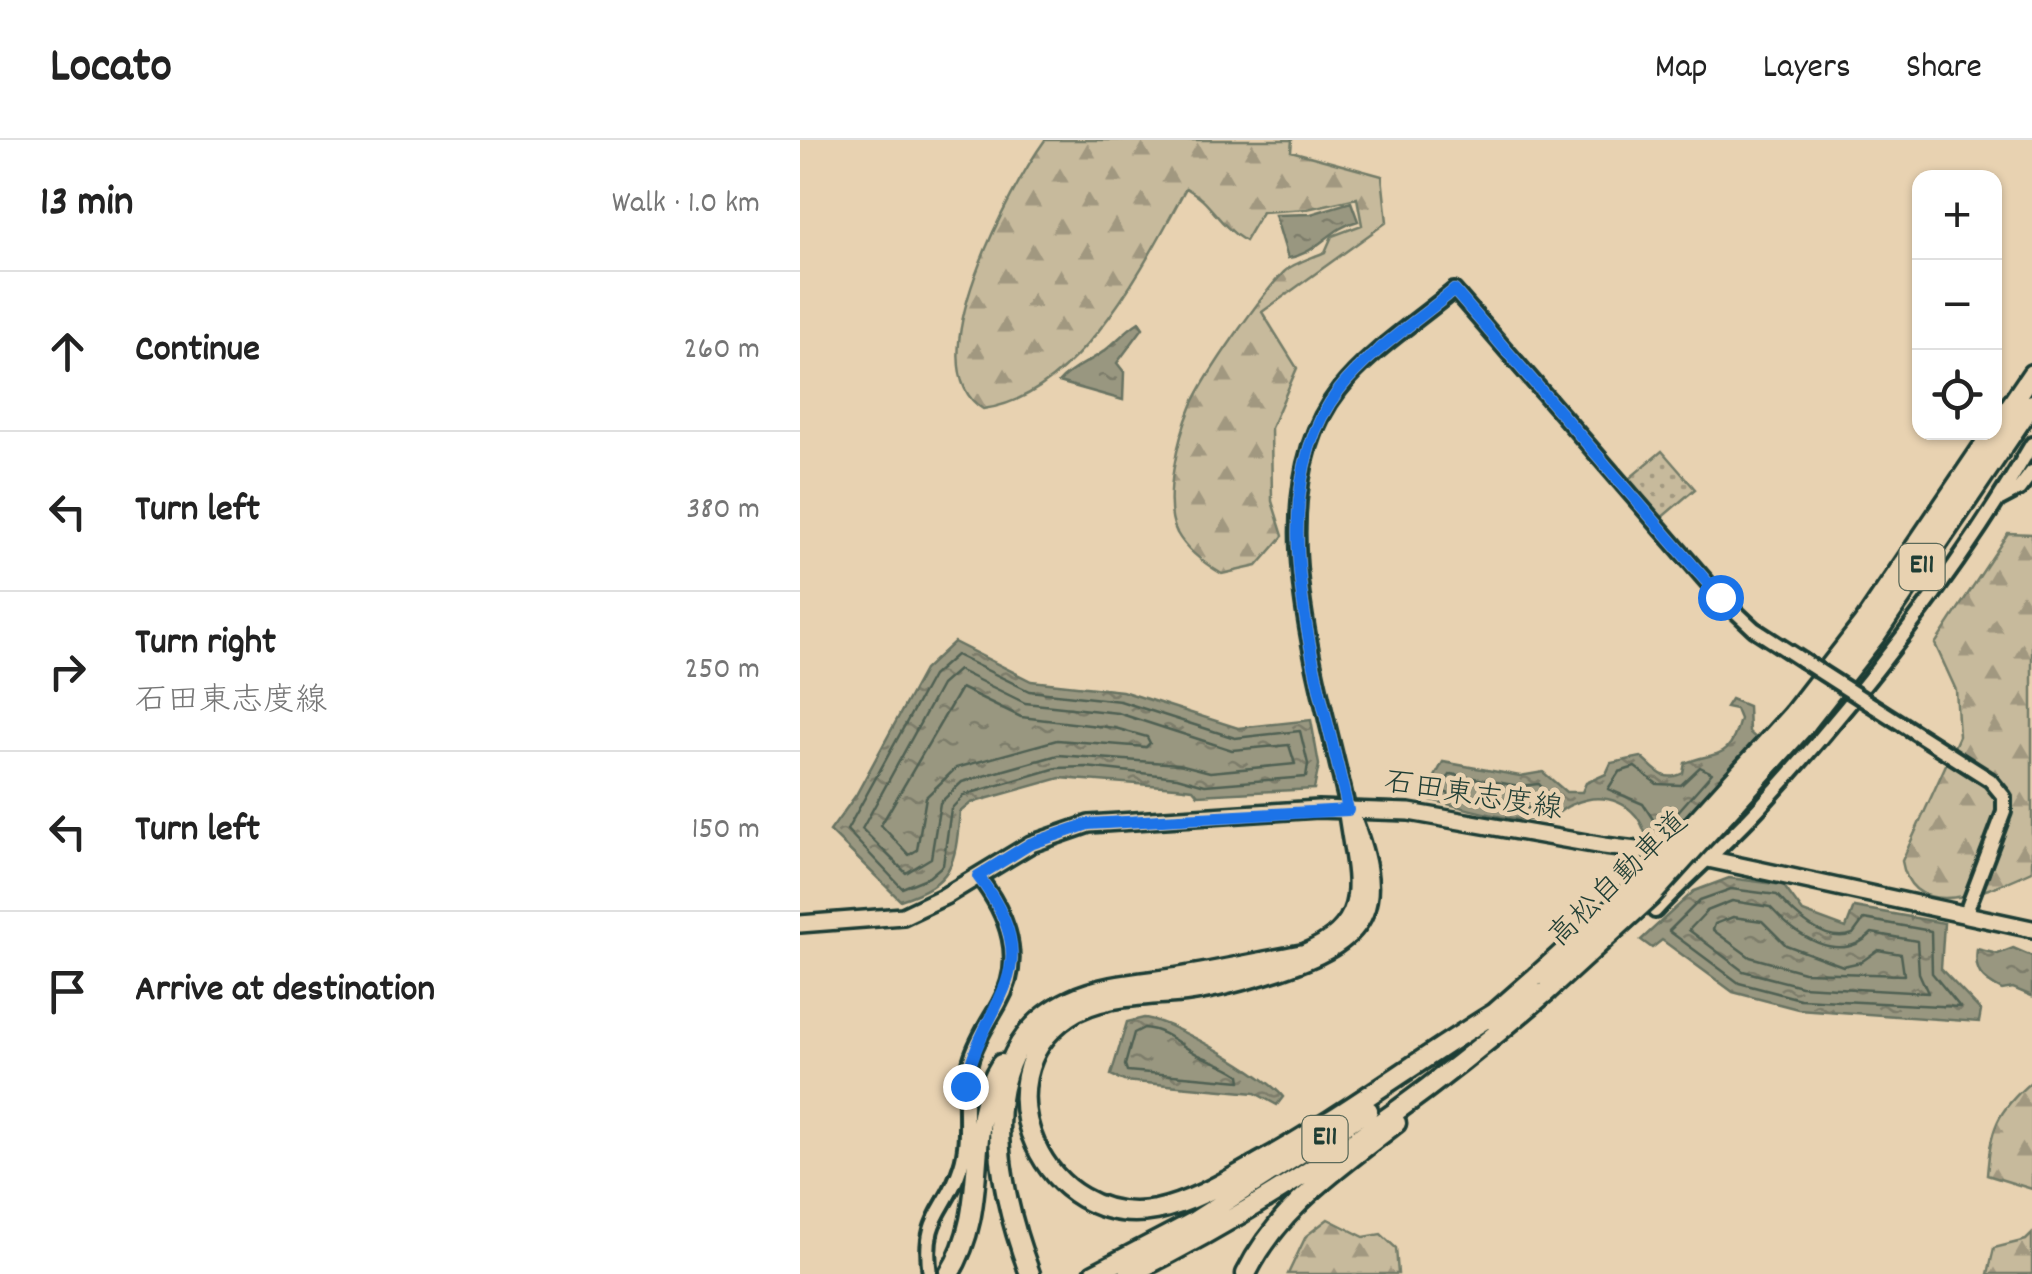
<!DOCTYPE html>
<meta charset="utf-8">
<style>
:root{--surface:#fff;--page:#f2f2f2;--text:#222;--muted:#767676;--line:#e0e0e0}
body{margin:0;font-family:Dekko,"Klee One",sans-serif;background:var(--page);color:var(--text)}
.controls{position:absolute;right:30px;top:30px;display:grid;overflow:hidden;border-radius:20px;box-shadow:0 2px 8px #0004}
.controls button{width:90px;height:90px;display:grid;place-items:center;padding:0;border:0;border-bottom:2px solid var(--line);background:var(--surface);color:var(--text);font:50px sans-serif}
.stop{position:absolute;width:30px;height:30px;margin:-22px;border:8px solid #1a73e8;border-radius:50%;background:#fff}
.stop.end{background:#1a73e8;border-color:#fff;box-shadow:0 2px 10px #0008}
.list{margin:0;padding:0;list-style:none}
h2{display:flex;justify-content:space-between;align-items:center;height:130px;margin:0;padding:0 40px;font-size:42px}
h2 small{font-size:32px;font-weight:400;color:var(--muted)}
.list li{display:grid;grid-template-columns:65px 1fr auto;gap:30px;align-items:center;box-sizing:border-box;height:160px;padding:0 40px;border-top:2px solid var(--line)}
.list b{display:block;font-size:38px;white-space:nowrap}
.list p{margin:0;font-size:32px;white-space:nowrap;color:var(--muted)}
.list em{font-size:32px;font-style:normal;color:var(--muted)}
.icon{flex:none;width:55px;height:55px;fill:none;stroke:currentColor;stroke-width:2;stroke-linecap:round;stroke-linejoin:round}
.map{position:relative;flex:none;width:1232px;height:1134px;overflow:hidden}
header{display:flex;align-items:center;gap:60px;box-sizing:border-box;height:140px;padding:0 50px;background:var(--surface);border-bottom:2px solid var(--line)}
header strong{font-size:48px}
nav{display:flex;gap:55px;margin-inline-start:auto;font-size:35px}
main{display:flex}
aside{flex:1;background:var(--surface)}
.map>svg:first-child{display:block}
.green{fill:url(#green-dots);stroke:#737c68;stroke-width:2.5}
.forest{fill:url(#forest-firs);stroke:#737c68;stroke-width:2.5}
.water{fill:url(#water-ripples);stroke:#687362;stroke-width:2.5}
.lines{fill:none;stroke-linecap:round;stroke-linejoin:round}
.shore{stroke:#506152;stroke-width:2.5}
.minor-casing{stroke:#1f3d34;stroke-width:20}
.major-casing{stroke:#1f3d34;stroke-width:22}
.highway-casing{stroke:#1f3d34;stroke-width:25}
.minor{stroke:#e8d2b1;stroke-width:12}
.major{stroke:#e8d2b1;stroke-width:15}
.highway{stroke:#e8d2b1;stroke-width:18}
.minor-bridge-casing{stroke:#1f3d34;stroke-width:20;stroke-linecap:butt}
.highway-bridge-casing{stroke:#1f3d34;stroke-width:25;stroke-linecap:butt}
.minor-bridge{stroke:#e8d2b1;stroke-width:12}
.highway-bridge{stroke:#e8d2b1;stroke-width:18}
.route{stroke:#1a73e8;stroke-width:12}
.labels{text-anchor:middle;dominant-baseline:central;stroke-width:9;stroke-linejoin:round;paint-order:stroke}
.shield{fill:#e8d2b1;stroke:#5b6a5a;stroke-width:2.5}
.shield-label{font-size:28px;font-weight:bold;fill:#1f3d34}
.street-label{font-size:30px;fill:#1f3d34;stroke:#e8d2b1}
</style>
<header>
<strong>Locato</strong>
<nav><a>Map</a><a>Layers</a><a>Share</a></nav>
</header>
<main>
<aside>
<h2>13 min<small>Walk · 1.0 km</small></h2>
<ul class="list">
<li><svg class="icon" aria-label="ahead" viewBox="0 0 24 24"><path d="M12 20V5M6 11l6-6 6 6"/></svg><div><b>Continue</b></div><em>260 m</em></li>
<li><svg class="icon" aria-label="left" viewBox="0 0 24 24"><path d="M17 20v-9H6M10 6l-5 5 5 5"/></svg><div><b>Turn left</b></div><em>380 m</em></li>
<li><svg class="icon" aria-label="right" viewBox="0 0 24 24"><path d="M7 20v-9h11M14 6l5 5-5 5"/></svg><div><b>Turn right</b><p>石田東志度線</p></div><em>250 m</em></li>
<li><svg class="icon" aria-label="left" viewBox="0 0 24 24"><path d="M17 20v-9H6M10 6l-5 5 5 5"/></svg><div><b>Turn left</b></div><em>150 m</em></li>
<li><svg class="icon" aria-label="arrive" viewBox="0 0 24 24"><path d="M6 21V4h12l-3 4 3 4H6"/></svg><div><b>Arrive at destination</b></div></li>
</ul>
</aside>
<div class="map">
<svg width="1232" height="1134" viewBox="0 0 1232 1134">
<defs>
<pattern id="green-dots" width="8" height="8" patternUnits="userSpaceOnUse" patternTransform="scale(2.5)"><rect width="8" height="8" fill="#c7ba9c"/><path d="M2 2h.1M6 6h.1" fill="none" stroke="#a19880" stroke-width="1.8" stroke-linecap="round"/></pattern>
<pattern id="forest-firs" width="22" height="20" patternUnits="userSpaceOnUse" patternTransform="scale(2.5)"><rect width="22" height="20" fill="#c7ba9c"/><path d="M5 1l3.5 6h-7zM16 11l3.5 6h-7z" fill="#a19880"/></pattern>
<pattern id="water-ripples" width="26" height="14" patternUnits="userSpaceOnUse" patternTransform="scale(2.5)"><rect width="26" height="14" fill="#999780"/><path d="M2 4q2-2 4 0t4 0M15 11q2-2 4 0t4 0" fill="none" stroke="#7c7c6a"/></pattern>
</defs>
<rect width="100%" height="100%" fill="#e8d2b1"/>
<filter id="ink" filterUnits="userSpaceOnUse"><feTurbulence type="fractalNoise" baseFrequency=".01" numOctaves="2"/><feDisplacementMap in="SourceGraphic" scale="20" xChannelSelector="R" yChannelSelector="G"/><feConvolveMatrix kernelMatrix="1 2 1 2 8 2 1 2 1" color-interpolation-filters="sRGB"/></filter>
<g filter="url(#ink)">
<!-- green -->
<path class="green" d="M 862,311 L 895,349 L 860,379 L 825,342 Z"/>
<!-- forest -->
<path class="forest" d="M 245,0 L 492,0 L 491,11 L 582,36 L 587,82 L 462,172 L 497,228 L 471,288 L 472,361 L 483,396 L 457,426 L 422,434 C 405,424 387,411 377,393 C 361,361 379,296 392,265 C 404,237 462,154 484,132 C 493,123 512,118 525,112 L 532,96 L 562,85 L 557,58 L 507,69 L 462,72 L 445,101 C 416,83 413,63 386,48 C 344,125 279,257 183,269 C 113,227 211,47 245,0 Z
M 1208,393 L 1232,394 L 1232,731 C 1196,747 1113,788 1102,721 L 1159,596 L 1156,550 L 1135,504 Z
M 1232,941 L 1232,1049 L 1187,1035 C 1191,988 1196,972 1232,941 Z
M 528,1079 L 564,1097 L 581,1094 L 596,1108 L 598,1134 L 488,1134 L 506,1096 Z
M 1232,1094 L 1232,1134 L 1188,1134 L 1194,1108 L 1226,1100 Z"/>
<!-- water -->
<path class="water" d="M 551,62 L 558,81 C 529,88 519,113 488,118 L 475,75 L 511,74 Z
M 339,182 L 343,188 L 317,223 L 324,232 L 323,260 L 259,242 C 273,226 292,222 308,208 C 319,199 326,190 339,182 Z
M 154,502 L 231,541 L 322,551 L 438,588 L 511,580 L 519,625 L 514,649 L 398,655 L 393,649 L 376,647 L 260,638 L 171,663 L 160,672 C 155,724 154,743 100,760 L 30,691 L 56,655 L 124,530 Z
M 931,559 L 948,566 L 949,592 L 957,599 C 929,631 891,694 846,696 C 837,663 805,650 773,664 C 763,667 756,677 746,679 C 710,683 667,668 631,660 L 632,642 L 643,622 L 720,636 L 743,632 L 766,652 L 782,652 L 786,643 L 806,634 L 811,623 L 841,617 C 854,627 862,644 883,633 L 885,623 C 918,610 929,622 940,579 L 936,569 L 926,567 Z
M 929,738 L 983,745 L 1003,772 L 1046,788 L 1054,767 L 1144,783 L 1141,829 L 1181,871 L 1179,882 L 998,869 L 933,852 L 862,800 L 852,808 L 841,800 L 894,751 Z
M 1213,808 L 1232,816 L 1232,856 L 1213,848 L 1202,850 C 1181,839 1174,832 1177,809 L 1198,814 Z
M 344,878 C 372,880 470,938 483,957 L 477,965 L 455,953 L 324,941 L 311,935 L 327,882 Z"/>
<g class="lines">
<!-- shore -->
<path class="shore" d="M 156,515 L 229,551 L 320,561 L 435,598 L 500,591 L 508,624 L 506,637 L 405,645 L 377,637 L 286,627 L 257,628 L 164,655 L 151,669 L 143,725 L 129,737 L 102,748 L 47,690 L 132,536 Z
M 158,530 L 225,563 L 318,573 L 432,610 L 489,605 L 495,624 L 410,632 L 379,624 L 258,615 L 162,642 L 140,663 L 131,718 L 106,733 L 62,689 L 141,545 Z
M 161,548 L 221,577 L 315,588 L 347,597 L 350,603 L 346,607 L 257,600 L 156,628 L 126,657 L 117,710 L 109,715 L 81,685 Z
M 835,627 L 857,644 L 881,645 L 900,627 L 912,633 L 875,675 L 856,684 L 843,664 L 808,649 L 819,632 Z
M 651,634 L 719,646 L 739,644 L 754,662 L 747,668 L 717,668 L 646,653 L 642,645 Z
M 931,749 L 977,755 C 994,774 1024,805 1053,794 L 1064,779 L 1131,791 L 1132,833 L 1160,867 L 1000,859 L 939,843 L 869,791 L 900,760 Z
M 932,761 L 970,767 C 995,795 1039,826 1072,793 L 1117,801 L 1119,833 L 1128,853 L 1001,846 L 943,831 L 889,790 L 907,771 Z
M 933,777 L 962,781 L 986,805 L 1043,826 L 1061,822 L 1078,810 L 1101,814 L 1104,835 L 1004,832 L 950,817 L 913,790 L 915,784 Z
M 344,888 C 369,890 381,908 403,917 C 417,923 427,926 440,935 L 441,941 L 327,931 L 325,925 L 334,893 Z"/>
<defs>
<path id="minor" d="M 1200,359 L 1219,349 L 1232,332
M 1072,565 L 1190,640 L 1204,657 L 1204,672 L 1165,775
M 548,670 C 522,548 454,358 539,250 C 569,212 617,181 654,150 L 920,457 L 954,489 L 1002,520
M 855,771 C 888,735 925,705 958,669 C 1056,563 1159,430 1232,304
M 130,1134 C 121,1075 147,1072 161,1026 C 172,992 160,954 171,919 C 177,899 189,882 199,864 C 225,819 208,775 178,736"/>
<path id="major" d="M 0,784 L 103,776 L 145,756 L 231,704 L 289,684 L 518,669 L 609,672 L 804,706 L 908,719 L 1232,789"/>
<path id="highway" d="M 1194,290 L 1232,234
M 993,574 L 1063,484 L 1193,292
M 1005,585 L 1075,496 L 1232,264
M 688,879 L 737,836
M 149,1134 C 192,1066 162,985 201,924
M 230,1134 C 198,1048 166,909 271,860 C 302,845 342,843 376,838 C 419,831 461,822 504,814 C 579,784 556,734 548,670 C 585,761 575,798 480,829 C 449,839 417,848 385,852 C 347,856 300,854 268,876 C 175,940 245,1091 356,1070 C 393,1062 427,1041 459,1023 C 541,978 615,922 695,873
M 294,1134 L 390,1084 L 568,970
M 329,1134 C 479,1060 619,962 746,852
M 446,1134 C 479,1067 539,1028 596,983"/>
</defs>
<!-- minor casing -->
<use href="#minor" class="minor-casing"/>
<!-- major casing -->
<use href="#major" class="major-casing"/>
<!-- highway casing -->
<use href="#highway" class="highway-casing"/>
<!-- minor -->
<use href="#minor" class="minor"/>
<!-- major -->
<use href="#major" class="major"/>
<!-- highway -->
<use href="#highway" class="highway"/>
<defs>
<path id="minor-bridge" d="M 1002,520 L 1072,565"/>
<path id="highway-bridge" d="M 737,836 L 841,742 L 993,574
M 746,852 L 851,756 L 1005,585"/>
</defs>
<!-- minor-bridge casing -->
<use href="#minor-bridge" class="minor-bridge-casing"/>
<!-- highway-bridge casing -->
<use href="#highway-bridge" class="highway-bridge-casing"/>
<!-- minor-bridge -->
<use href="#minor-bridge" class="minor-bridge"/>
<!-- highway-bridge -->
<use href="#highway-bridge" class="highway-bridge"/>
</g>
</g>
<g class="lines" filter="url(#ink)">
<!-- route -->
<path class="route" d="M 165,946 C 184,854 252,833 178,736 L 230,704 L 288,684 L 548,670 C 522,548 454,358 539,250 C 569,212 617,181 654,150 L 920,457"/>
</g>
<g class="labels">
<!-- shield labels -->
<g class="shield">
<rect x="1099.5" y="404" width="45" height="46" rx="8"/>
<rect x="502.5" y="976" width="45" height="46" rx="8"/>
</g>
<g class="shield-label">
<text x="1122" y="427">E11</text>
<text x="525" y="999">E11</text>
</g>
<!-- street labels -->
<g class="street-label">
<text transform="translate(673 658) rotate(9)">石田東志度線</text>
<text transform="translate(820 741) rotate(-44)">高松自動車道</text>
</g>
</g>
</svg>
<div class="controls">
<button>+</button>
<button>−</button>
<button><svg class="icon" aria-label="locate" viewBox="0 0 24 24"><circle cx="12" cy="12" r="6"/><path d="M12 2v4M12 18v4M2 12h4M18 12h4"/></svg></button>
</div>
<div class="stop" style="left:920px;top:457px"></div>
<div class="stop end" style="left:165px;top:946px"></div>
</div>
</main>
